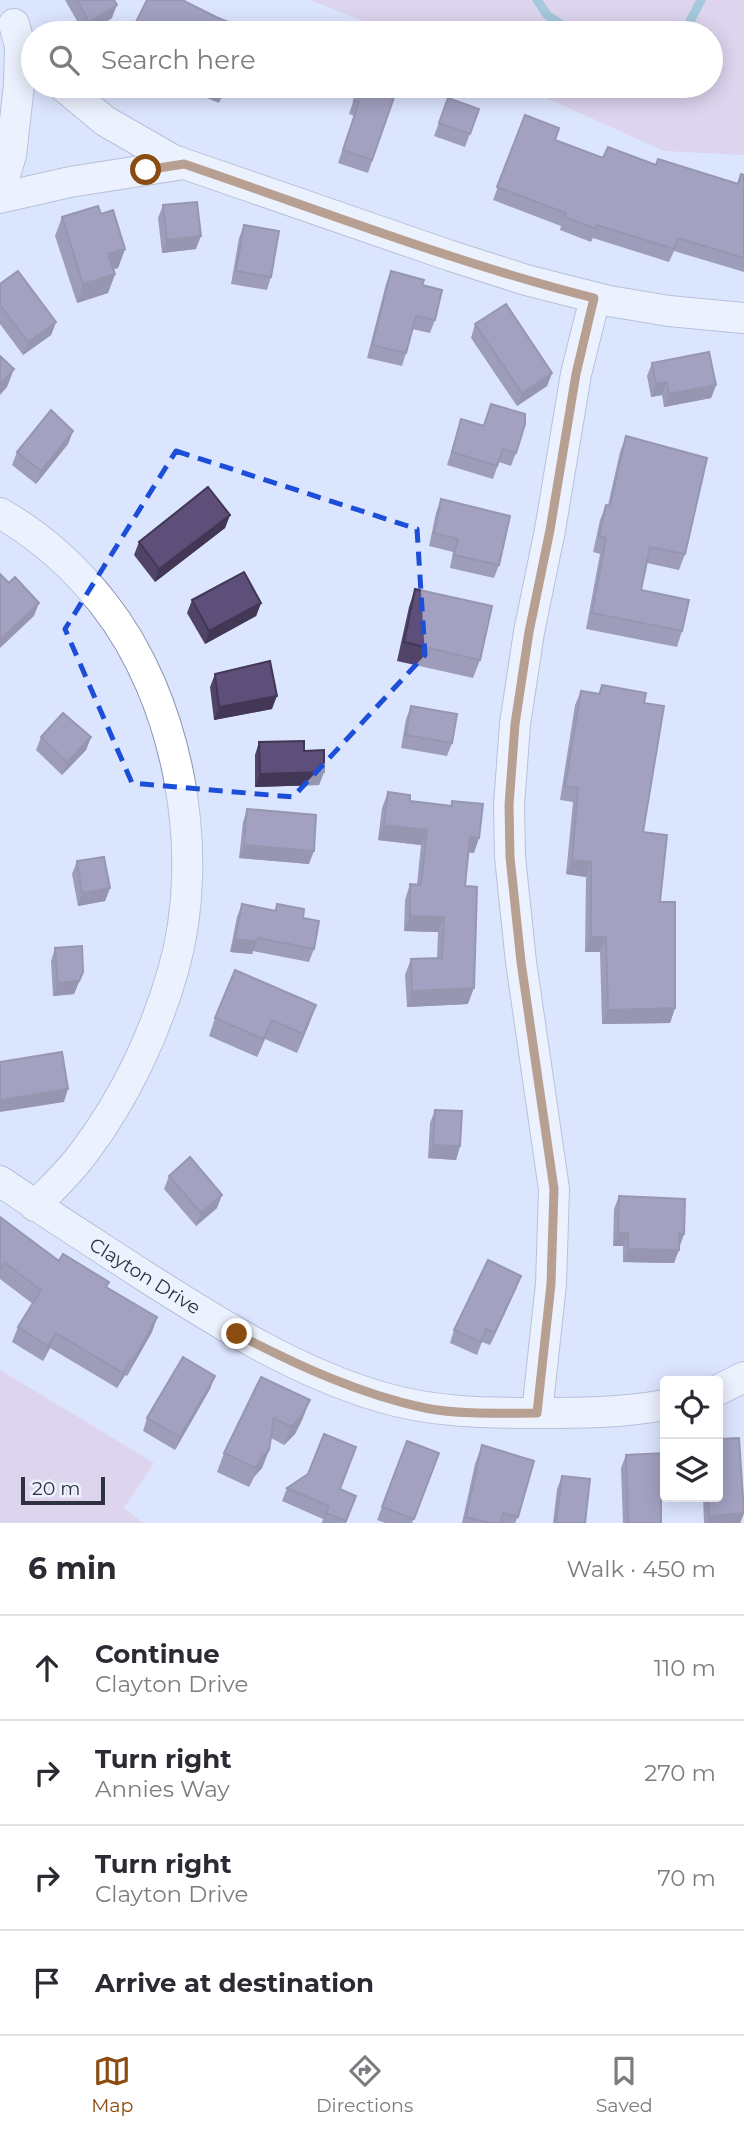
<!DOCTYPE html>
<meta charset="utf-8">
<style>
:root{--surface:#fff;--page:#f2f2f3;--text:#2b2b33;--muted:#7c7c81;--line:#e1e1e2;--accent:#8a4c11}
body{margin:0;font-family:Montserrat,sans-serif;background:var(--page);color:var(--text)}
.controls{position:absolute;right:21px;bottom:21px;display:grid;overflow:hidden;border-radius:7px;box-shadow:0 4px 18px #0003}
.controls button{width:63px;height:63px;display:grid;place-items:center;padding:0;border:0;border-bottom:2px solid var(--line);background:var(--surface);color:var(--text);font:35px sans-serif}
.scale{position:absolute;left:21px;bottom:18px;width:84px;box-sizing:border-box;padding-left:7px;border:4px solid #2e323e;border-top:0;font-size:19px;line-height:24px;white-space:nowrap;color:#2e323e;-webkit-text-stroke:5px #eef2ff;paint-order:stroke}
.stop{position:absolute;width:21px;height:21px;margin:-16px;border:5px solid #8a4c11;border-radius:50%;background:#fff}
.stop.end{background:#8a4c11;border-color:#fff;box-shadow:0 2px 7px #0008}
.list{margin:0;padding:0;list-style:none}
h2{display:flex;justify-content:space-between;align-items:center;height:91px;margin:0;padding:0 28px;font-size:30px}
h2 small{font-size:23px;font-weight:400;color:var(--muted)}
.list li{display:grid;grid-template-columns:46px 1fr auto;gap:21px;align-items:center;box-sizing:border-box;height:105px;padding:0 28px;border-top:2px solid var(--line)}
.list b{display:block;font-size:26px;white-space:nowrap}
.list p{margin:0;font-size:23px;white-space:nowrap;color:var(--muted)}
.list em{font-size:23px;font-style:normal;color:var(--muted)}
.icon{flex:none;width:38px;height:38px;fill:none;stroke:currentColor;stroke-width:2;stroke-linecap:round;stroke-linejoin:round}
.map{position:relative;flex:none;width:744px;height:1523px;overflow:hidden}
.search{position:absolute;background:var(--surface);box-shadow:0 4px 18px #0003;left:21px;right:21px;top:21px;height:77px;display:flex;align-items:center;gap:18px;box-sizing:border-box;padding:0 24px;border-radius:38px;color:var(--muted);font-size:26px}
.sheet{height:511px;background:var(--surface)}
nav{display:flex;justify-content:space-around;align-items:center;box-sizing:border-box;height:98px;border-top:2px solid var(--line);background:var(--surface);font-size:19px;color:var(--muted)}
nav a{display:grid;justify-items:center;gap:4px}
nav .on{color:var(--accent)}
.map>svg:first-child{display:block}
.green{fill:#debedb}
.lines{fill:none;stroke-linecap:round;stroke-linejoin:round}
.stream{stroke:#63a5b2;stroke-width:9}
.minor-casing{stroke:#8a94b1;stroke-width:32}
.minor{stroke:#fff;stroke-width:30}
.wall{fill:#514469}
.shaded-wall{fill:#423755}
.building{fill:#5e4f7a;stroke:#423755;stroke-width:2}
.route{stroke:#8a4c11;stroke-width:9}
.marked{fill:none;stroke:#1d4ed8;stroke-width:5;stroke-dasharray:14 9;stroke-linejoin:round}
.labels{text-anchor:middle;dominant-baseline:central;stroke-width:7;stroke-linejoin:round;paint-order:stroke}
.street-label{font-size:19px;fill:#2e323e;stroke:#eef2ff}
</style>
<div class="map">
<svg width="744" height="1523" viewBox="0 0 744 1523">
<rect width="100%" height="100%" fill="#dce5fe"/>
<!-- green -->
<path class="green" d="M 310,0 L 744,0 L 744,155 L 664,151 L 520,86 L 711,86 L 711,33 L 394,33 Z
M 0,1370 L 154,1463 L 124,1508 L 143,1523 L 0,1523 Z"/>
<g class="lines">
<!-- stream -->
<path class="stream" d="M 537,0 L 547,15 L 574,33
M 684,33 L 701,0
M 649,86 L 654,89 L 656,86"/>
<defs>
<path id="minor" d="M 63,86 L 105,121 L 173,160 L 448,255 L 526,280 L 609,301 L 669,311 L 744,318
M 0,192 L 11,155 L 19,85 L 20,46 L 14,24
M 0,198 L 70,182 L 184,164
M 0,513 C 40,536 74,566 103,603 C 179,699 207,854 173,971 C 155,1034 125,1098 85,1151 C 71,1171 52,1188 35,1206
M 0,1181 C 48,1214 97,1245 146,1277 C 220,1324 296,1372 381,1397 C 431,1412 482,1413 533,1413 C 578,1413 621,1413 665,1405
M 718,1390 L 744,1377
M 537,1413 L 551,1284 L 554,1189 L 521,962 L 510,857 L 509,805 L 515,724 L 529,632 L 550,530 L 576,374 L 595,298"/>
</defs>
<!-- minor casing -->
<use href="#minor" class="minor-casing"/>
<!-- minor -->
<use href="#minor" class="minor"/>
</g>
<!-- wall -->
<path class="wall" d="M 65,0 L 114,0 L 112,18 L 87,33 L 84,33 Z
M 195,86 L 227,86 L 219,103 L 192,92 Z
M 358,86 L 398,86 L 368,173 L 338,163 L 354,116 L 349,114 Z
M 448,98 L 479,109 L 465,147 L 434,136 Z
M 525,115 L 555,140 L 603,158 L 656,165 L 738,183 L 744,175 L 744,272 L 674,251 L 669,262 L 593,238 L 591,242 L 560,230 L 561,226 L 493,200 Z
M 163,205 L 196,249 L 162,253 L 158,218 Z
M 101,214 L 125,249 L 118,268 L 113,269 L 115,274 L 108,293 L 77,303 L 55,236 L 62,217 Z
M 244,225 L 271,277 L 267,290 L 231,284 L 239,238 Z
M 391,271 L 422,285 L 435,320 L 430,333 L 412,329 L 406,353 L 402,366 L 367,358 L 386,284 Z
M 0,284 L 56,322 L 51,335 L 23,355 L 0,324 Z
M 475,324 L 552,373 L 547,386 L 517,406 L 471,338 Z
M 652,363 L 716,385 L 711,398 L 664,407 L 662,395 L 651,397 L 647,376 Z
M 491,404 L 516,453 L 511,466 L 499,462 L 493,479 L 447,465 L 461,419 L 483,425 Z
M 73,431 L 68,444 L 36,484 L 12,465 L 17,452 Z
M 626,436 L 685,554 L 679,570 L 647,563 L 641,590 L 682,631 L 677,647 L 586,629 L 600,554 L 593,552 L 600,520 L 606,505 L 608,505 L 620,452 Z
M 441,499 L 499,565 L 494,578 L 450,568 L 453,552 L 429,546 L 436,513 Z
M 230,515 L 225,528 L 155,582 L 134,555 L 139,542 Z
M 415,589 L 480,660 L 473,678 L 397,661 L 409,607 Z
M 192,600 L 261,603 L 256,616 L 205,644 L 187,613 Z
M 215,674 L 272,709 L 214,720 L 210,687 Z
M 602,685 L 644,703 L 643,832 L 660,902 L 675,1008 L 670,1023 L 602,1024 L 600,952 L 585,952 L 586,877 L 566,874 L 573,802 L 560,800 L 575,705 L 581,691 L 598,694 Z
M 411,706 L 452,743 L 447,756 L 401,748 L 406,719 Z
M 41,737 L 91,737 L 86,750 L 62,775 L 36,750 Z
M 259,742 L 304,751 L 324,772 L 319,785 L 255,787 L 255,755 Z
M 388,792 L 410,801 L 451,806 L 452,801 L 474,853 L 468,852 L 465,886 L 468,1004 L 407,1007 L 405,975 L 411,959 L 437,958 L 438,932 L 404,931 L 405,900 L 410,884 L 417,884 L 421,845 L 378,840 L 382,808 Z
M 247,809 L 309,864 L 239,858 L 243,822 Z
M 77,861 L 110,888 L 105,901 L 78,906 L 72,874 Z
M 242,904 L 275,911 L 277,904 L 303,918 L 314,949 L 309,962 L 253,951 L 252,954 L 230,952 L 237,917 Z
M 55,948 L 83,972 L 74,994 L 53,996 L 51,961 Z
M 316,1005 L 309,1024 L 297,1053 L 265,1039 L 257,1057 L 209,1036 L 215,1018 Z
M 435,1110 L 460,1146 L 456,1160 L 428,1158 L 430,1123 Z
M 169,1176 L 217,1208 L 196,1226 L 164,1189 Z
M 619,1196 L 684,1234 L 674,1263 L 623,1262 L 623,1246 L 613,1246 L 614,1209 Z
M 0,1217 L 59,1261 L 157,1317 L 152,1332 L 127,1376 L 125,1375 L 117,1388 L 50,1348 L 43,1361 L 12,1342 L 18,1327 L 33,1304 L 0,1279 Z
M 521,1276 L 516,1289 L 490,1345 L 482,1342 L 477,1355 L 450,1343 L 454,1330 Z
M 215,1376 L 210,1389 L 175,1450 L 143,1431 L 147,1418 Z
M 261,1377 L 303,1418 L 295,1434 L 284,1445 L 271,1438 L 269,1450 L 262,1468 L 254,1477 L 249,1487 L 217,1472 L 224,1453 Z
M 407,1441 L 439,1453 L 412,1523 L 385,1523 L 377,1520 Z
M 482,1445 L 518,1517 L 515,1523 L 462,1523 L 475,1464 Z
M 665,1453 L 665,1494 L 661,1494 L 661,1523 L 623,1523 L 621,1468 L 626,1455 Z
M 562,1476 L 585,1523 L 553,1523 L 557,1489 Z
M 287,1488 L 340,1489 L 356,1496 L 346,1523 L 322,1523 L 323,1519 L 282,1501 Z
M 703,1497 L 718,1497 L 744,1513 L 740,1523 L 704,1523 Z"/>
<!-- shaded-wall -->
<path class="shaded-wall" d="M 117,5 L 112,18 L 87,33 L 85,33 L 89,22 Z
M 201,236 L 196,249 L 162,253 L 167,240 Z
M 125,249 L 118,268 L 101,273 L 108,254 Z
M 115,274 L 108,293 L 77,303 L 83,284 Z
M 56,322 L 51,335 L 23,355 L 28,342 Z
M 14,369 L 7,387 L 0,395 L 0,384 Z
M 552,373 L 547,386 L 517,406 L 522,393 Z
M 667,382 L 662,395 L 651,397 L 656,384 Z
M 716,385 L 711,398 L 664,407 L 669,394 Z
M 73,431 L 68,444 L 36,484 L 41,471 Z
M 230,515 L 225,528 L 155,582 L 159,569 Z
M 39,603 L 34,616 L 0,648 L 0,640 Z
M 261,603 L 256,616 L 205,644 L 209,631 Z
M 277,696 L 272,709 L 214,720 L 219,707 Z
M 91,737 L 86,750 L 62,775 L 67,762 Z
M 324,772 L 319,785 L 255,787 L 260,774 Z
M 384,825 L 427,830 L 421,845 L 378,840 Z
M 470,836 L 479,838 L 474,853 L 465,852 Z
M 244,845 L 314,851 L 309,864 L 239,858 Z
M 572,860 L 591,862 L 586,877 L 566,874 Z
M 110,888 L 105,901 L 78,906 L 82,893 Z
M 410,916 L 444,917 L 438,932 L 404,931 Z
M 591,937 L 606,937 L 600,952 L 585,952 Z
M 235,939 L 257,941 L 252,954 L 230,952 Z
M 83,972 L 74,994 L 53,996 L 58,983 Z
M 474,988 L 468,1004 L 407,1007 L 412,991 Z
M 316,1005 L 309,1024 L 297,1053 L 303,1034 Z
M 675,1008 L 670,1023 L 602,1024 L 608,1010 Z
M 272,1020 L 265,1039 L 257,1057 L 263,1039 Z
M 68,1089 L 64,1102 L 0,1112 L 0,1100 Z
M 433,1145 L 460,1146 L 456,1160 L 428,1158 Z
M 222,1195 L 217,1208 L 196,1226 L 201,1213 Z
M 618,1233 L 628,1233 L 623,1246 L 613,1246 Z
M 679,1234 L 684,1234 L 679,1247 Z
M 628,1249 L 679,1250 L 674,1263 L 623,1262 Z
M 521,1276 L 516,1289 L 490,1345 L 495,1332 Z
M 157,1317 L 152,1332 L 127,1376 L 133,1361 Z
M 56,1333 L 50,1348 L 43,1361 L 48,1346 Z
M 130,1360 L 125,1375 L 117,1388 L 123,1373 Z
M 215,1376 L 210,1389 L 175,1450 L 180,1437 Z
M 310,1400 L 303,1418 L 295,1434 L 284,1445 L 291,1427 Z
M 269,1450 L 262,1468 L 254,1477 L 249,1487 L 261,1458 Z
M 661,1481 L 665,1481 L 665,1494 L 656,1494 Z
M 744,1513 L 740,1523 L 707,1523 L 709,1516 Z"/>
<!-- building -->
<path class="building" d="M 77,0 L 114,0 L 117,5 L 89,22 Z
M 147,0 L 184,0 L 184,1 L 216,17 L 255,33 L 139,33 L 132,30 Z
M 215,86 L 226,86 L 224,90 Z
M 359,86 L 398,86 L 372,160 L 343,150 L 359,102 L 354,101 Z
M 448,98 L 479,109 L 470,134 L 439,123 Z
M 525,115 L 559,128 L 555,140 L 603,158 L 608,147 L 656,165 L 658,159 L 738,184 L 741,174 L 744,175 L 744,258 L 678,238 L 674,249 L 597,225 L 596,229 L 564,217 L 566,213 L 497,187 Z
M 197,202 L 201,236 L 167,240 L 163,205 Z
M 98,206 L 101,214 L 113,210 L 125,249 L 108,254 L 115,274 L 83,284 L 62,217 Z
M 244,225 L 279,231 L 271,277 L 236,271 Z
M 18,271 L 56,322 L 28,342 L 0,305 L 0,284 Z
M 391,271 L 424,280 L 422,285 L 442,290 L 435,320 L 416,316 L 406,353 L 372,345 Z
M 506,304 L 552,373 L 522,393 L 475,324 Z
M 709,352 L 716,385 L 669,394 L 667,382 L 656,384 L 652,363 Z
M 0,356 L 14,369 L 0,384 Z
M 491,404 L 525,414 L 525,424 L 516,453 L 503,449 L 497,466 L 452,452 L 461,419 L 484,426 Z
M 51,410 L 73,431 L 41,471 L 17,452 Z
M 626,436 L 707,458 L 685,554 L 650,547 L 641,590 L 689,600 L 682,631 L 592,613 L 606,538 L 599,536 L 606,505 L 610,506 Z
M 208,487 L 230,515 L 159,569 L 139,542 Z
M 441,499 L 510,516 L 499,565 L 454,555 L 458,539 L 434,533 Z
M 244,572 L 261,603 L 209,631 L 192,600 Z
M 0,574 L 9,583 L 15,577 L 39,603 L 0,640 Z
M 415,589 L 492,606 L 480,660 L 404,642 Z
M 270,661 L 277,696 L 219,707 L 215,674 Z
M 602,685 L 646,693 L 644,703 L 664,706 L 643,832 L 667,835 L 660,902 L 675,902 L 675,1008 L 608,1010 L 606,937 L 591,937 L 591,862 L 572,860 L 578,788 L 565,786 L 581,691 L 600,694 Z
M 411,706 L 457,714 L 452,743 L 406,735 Z
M 63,713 L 91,737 L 67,762 L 41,737 Z
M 304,741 L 304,751 L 324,750 L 324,772 L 260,774 L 259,742 Z
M 388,792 L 410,795 L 410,801 L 452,806 L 452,801 L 483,804 L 479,838 L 470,836 L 465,886 L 477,887 L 474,988 L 412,991 L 411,959 L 442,958 L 444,917 L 410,916 L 410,884 L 421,885 L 427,830 L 384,825 Z
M 247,809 L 316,815 L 314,851 L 244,845 Z
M 104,857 L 110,888 L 82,893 L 77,861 Z
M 242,904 L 276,911 L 277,904 L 304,909 L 303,918 L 319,921 L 314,949 L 258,938 L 257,941 L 235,939 Z
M 82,946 L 83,972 L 79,981 L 58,983 L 55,948 Z
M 235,970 L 316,1005 L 303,1034 L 272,1020 L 263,1039 L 215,1018 Z
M 62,1052 L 68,1089 L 0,1100 L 0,1062 Z
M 435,1110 L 462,1111 L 460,1146 L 433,1145 Z
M 190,1157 L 222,1195 L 201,1213 L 169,1176 Z
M 619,1196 L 685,1199 L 684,1234 L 679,1234 L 679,1250 L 628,1249 L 628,1233 L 618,1233 Z
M 0,1217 L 59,1261 L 63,1254 L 109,1282 L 106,1287 L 157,1317 L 133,1361 L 130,1360 L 123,1373 L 56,1333 L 48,1346 L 18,1327 L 41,1290 L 5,1263 L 0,1269 Z
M 488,1260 L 521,1276 L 495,1332 L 486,1329 L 481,1342 L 454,1330 Z
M 183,1357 L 215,1376 L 180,1437 L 147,1418 Z
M 261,1377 L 310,1400 L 302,1415 L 291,1427 L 274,1418 L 269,1450 L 261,1458 L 256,1468 L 224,1453 Z
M 324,1434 L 356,1447 L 340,1489 L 356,1496 L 346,1521 L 326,1513 L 329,1506 L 287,1488 L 308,1474 Z
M 739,1438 L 744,1513 L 709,1516 L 708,1497 L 718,1497 L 718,1439 Z
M 407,1441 L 439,1453 L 414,1519 L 382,1507 Z
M 482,1445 L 534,1461 L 518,1517 L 503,1513 L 501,1523 L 491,1523 L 466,1517 Z
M 665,1453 L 665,1481 L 661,1481 L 661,1523 L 628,1523 L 626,1455 Z
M 562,1476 L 590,1479 L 585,1523 L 556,1523 Z"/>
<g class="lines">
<!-- route -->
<path class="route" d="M 146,170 L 184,164 C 320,210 455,263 594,298 L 576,374 L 550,530 L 529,632 L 515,724 L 509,805 L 510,857 L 521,962 L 554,1189 L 551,1284 L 537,1413 C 501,1413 462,1415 425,1408 C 359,1394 297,1365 237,1334"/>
</g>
<!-- marked area -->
<path d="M0 0H744V1523H0ZM 176,451 L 417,529 L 425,655 L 293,797 L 132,783 L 65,629 Z" fill="#dce5fe" fill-opacity=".55" fill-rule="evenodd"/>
<path class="marked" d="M 176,451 L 417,529 L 425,655 L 293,797 L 132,783 L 65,629 Z"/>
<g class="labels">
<!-- street labels -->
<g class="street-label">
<text transform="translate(145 1276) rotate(32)">Clayton Drive</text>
</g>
</g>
</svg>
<div class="controls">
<button><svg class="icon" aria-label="locate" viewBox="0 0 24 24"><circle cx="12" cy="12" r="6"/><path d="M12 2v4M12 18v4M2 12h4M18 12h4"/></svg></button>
<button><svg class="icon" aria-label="layers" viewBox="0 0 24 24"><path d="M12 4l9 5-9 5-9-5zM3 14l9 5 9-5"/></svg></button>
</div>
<div class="scale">20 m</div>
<div class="stop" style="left:146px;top:170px"></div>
<div class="stop end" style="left:237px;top:1334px"></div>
<div class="search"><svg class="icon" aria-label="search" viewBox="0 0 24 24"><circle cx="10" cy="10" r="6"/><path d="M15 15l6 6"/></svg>Search here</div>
</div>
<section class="sheet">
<h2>6 min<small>Walk · 450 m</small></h2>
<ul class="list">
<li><svg class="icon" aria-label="ahead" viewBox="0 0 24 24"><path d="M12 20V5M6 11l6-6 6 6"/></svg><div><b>Continue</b><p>Clayton Drive</p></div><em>110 m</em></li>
<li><svg class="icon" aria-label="right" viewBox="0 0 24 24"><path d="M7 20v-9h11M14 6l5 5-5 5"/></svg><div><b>Turn right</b><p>Annies Way</p></div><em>270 m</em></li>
<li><svg class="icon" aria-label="right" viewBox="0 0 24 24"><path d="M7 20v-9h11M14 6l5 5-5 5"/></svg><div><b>Turn right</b><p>Clayton Drive</p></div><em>70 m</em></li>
<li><svg class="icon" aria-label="arrive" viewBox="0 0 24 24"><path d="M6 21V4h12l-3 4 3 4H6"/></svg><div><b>Arrive at destination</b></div></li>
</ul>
</section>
<nav>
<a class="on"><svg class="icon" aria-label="map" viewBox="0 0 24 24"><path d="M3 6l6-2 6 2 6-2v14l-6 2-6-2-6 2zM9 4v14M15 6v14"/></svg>Map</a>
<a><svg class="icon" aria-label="directions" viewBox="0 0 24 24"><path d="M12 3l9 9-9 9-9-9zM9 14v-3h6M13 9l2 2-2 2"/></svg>Directions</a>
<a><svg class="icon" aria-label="saved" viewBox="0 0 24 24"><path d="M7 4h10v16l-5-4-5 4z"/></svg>Saved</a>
</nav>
